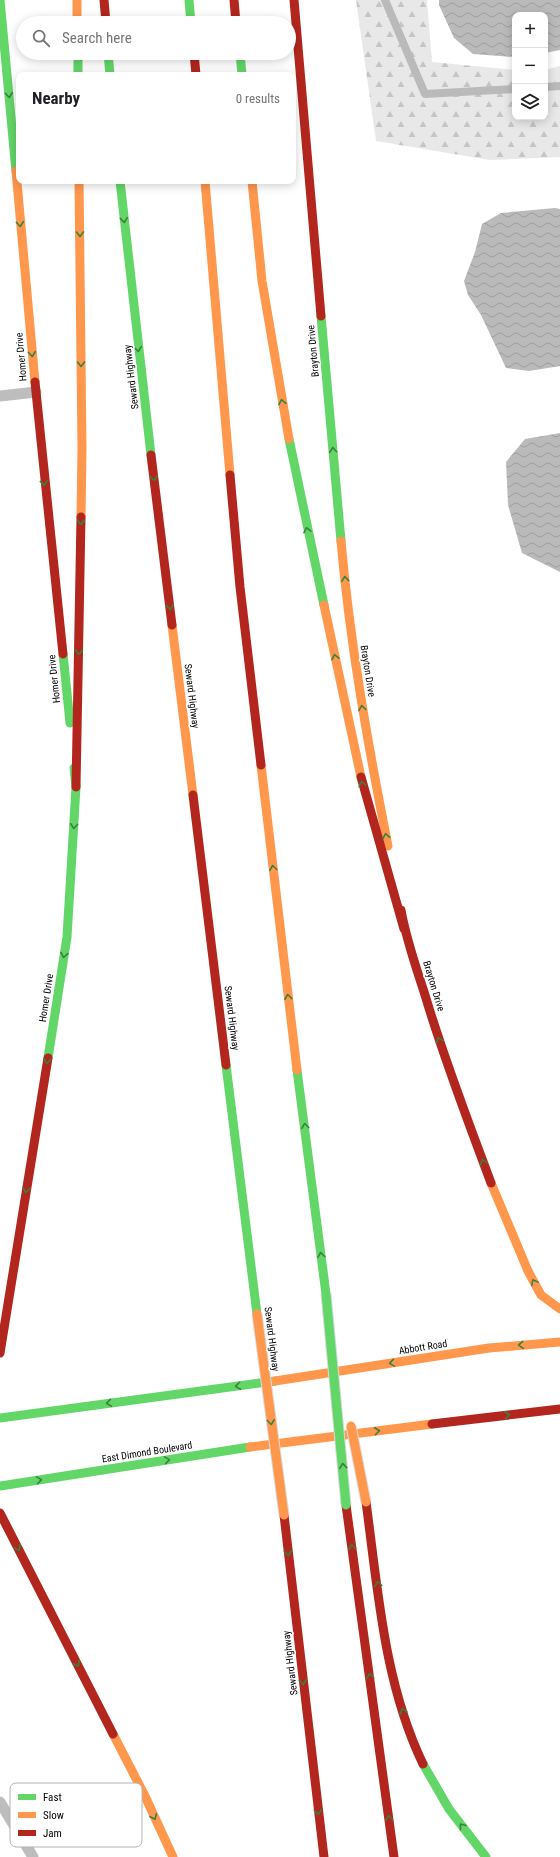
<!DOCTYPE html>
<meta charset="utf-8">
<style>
:root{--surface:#fff;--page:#f6f6f6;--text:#202124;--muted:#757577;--line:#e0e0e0}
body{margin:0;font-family:"Roboto Condensed",sans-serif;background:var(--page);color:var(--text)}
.controls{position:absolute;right:12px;top:12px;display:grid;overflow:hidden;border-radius:8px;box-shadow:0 2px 10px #0003}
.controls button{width:36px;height:36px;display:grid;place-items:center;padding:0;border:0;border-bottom:1px solid var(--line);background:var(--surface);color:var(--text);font:20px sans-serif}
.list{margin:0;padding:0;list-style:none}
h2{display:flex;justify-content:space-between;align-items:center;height:52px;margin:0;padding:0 16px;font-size:17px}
h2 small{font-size:13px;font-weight:400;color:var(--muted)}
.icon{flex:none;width:22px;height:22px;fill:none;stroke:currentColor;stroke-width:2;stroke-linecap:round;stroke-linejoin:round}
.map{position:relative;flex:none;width:560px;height:1857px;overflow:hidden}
.search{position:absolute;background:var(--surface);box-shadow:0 2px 10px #0003;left:16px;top:16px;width:280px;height:44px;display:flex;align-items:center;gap:10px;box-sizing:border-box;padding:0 14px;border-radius:22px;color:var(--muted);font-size:15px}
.panel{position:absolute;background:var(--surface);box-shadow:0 2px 10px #0003;left:16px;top:72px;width:280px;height:112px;border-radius:8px}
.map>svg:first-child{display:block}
.forest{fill:url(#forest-firs)}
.water{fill:url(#water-waves)}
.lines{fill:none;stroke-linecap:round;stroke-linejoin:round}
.stream{stroke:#bababa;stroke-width:8}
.lane{stroke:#bdbdbd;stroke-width:11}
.fast{stroke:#63d668;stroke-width:9}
.slow{stroke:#ff974d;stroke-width:9}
.jam{stroke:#b3261e;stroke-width:9}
.fast-bridge-casing{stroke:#dbdbdb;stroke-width:11;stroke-linecap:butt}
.slow-bridge-casing{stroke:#dbdbdb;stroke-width:11;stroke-linecap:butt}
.fast-bridge{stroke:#63d668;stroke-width:9}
.slow-bridge{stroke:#ff974d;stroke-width:9}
.oneway{stroke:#3b803e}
.labels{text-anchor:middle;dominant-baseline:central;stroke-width:3.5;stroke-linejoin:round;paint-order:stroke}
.street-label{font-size:10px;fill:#000;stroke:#fff}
.key{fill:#fff;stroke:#b2b2b2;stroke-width:1}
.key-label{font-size:11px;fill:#000}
</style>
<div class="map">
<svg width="560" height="1857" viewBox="0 0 560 1857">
<defs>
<pattern id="forest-firs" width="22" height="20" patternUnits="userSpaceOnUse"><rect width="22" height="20" fill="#e8e8e8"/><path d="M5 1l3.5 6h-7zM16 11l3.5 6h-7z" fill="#c5c5c5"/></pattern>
<pattern id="water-waves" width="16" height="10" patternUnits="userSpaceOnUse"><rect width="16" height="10" fill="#bababa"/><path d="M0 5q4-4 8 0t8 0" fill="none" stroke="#9e9e9e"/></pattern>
</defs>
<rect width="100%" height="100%" fill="#fff"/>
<!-- forest -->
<path class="forest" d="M 356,0 L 427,0 L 432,62 L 515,70 L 515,117 L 545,117 L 545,70 L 560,66 L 560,157 L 490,160 L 376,141 Z"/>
<!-- water -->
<path class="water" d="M 439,0 L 560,0 L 560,50 L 545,53 L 545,15 L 515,15 L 515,57 L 473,54 L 454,38 L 439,5 Z
M 555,208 L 560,209 L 560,366 L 529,371 L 506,368 L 481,315 L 468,295 L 464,281 L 475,252 L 482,224 L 501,213 Z
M 560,433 L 560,572 L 522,553 L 508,505 L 506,462 L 525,439 Z"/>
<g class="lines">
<!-- stream -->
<path class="stream" d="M 385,0 L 425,94 L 515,89
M 545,87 L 560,86"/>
<!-- lane -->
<path class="lane" d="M 0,396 L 36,392
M 0,1802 L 33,1857"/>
<!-- fast -->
<path class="fast" d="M 0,0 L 16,171
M 189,0 L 191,23
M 78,53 L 78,75
M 108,53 L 110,75
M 240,53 L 242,75
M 120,181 L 151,455
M 321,316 L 341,541
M 289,439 L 324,605
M 63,654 L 70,723
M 48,1058 L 67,937 L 76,787 L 74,768
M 226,1065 L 257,1314
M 297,1070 L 326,1294
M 0,1418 L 275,1381
M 0,1486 L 250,1447
M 423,1764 L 449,1809 L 486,1857"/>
<!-- slow -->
<path class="slow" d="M 77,0 L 77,23
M 16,171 L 35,382
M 79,181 L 82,448 L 81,517
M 205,181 L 230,475
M 252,181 L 262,281 L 289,439
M 341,541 C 350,644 368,745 388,846
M 324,605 L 361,777
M 172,625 L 193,795
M 261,765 L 297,1070
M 491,1183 L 528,1271 L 541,1295 L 560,1309
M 275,1381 L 489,1348 L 560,1342
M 250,1447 L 432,1424
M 113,1734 L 144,1794 L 173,1857"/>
<!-- jam -->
<path class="jam" d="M 104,0 L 106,23
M 234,0 L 236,23
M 294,0 L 321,316
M 194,53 L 196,75
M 35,382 L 63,654
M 151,455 L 172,625
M 230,475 L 240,587 L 261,765
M 361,777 L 404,929
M 76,787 L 81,517
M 193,795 L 226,1065
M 401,910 C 406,939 416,967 425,995 C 444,1059 468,1121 491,1183
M 0,1353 L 48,1058
M 432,1424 L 560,1409
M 366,1502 C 378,1590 384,1683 423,1764
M 346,1505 L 394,1857
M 0,1513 L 113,1734
M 284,1515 L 324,1857"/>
<defs>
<path id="fast-bridge" d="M 326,1294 L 346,1505"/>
<path id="slow-bridge" d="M 257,1314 L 284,1515
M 351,1426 L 366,1502"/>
</defs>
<!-- fast-bridge casing -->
<use href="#fast-bridge" class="fast-bridge-casing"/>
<!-- slow-bridge casing -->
<use href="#slow-bridge" class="slow-bridge-casing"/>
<!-- fast-bridge -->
<use href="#fast-bridge" class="fast-bridge"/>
<!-- slow-bridge -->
<use href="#slow-bridge" class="slow-bridge"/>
</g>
<!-- one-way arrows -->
<defs><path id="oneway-chevron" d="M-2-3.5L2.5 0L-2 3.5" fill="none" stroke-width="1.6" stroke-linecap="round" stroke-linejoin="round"/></defs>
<g class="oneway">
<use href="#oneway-chevron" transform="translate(9 95) rotate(85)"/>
<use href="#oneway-chevron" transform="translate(124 220) rotate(84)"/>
<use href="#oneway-chevron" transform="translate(20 224) rotate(85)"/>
<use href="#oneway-chevron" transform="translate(80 234) rotate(89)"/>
<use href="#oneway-chevron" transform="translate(138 349) rotate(84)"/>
<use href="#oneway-chevron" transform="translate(32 354) rotate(85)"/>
<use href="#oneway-chevron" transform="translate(81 364) rotate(89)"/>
<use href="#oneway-chevron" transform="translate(282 402) rotate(-100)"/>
<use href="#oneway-chevron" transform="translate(333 450) rotate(-95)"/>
<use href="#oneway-chevron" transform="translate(154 478) rotate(83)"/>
<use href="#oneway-chevron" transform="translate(44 483) rotate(84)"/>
<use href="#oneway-chevron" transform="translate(81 522) rotate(91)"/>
<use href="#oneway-chevron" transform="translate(307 530) rotate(-102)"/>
<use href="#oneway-chevron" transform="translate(345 579) rotate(-96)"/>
<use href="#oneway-chevron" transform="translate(170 607) rotate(83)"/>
<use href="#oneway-chevron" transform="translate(79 652) rotate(91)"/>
<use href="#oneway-chevron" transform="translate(335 657) rotate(-102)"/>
<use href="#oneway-chevron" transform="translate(362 708) rotate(-99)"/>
<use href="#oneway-chevron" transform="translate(362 784) rotate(-103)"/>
<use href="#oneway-chevron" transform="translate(74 826) rotate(94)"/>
<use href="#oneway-chevron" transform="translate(386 836) rotate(-101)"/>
<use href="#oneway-chevron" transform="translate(273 868) rotate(-97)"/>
<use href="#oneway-chevron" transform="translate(64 955) rotate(99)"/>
<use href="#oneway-chevron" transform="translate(288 997) rotate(-97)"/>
<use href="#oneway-chevron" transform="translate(439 1040) rotate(-109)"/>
<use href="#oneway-chevron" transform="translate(47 1061) rotate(99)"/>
<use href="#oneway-chevron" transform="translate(305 1126) rotate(-97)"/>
<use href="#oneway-chevron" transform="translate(483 1162) rotate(-111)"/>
<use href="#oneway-chevron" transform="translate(26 1190) rotate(99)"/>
<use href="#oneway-chevron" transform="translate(321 1255) rotate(-97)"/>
<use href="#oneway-chevron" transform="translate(534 1282) rotate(-118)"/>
<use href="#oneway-chevron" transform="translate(521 1345) rotate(176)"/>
<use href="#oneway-chevron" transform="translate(392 1363) rotate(171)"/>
<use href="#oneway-chevron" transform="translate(238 1386) rotate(172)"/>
<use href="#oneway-chevron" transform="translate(109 1403) rotate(172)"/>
<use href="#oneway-chevron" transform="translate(507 1415) rotate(-7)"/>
<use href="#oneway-chevron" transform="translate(271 1422) rotate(83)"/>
<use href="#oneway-chevron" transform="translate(377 1431) rotate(-7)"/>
<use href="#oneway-chevron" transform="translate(167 1460) rotate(-9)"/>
<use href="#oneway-chevron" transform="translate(343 1466) rotate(-96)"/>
<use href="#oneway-chevron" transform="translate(39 1480) rotate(-9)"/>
<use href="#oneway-chevron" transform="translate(352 1547) rotate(-98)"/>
<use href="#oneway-chevron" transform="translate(18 1548) rotate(61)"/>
<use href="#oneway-chevron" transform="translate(288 1553) rotate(83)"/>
<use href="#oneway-chevron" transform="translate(378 1584) rotate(-98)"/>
<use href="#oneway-chevron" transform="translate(77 1664) rotate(63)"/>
<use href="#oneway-chevron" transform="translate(370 1676) rotate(-98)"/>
<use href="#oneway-chevron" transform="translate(303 1682) rotate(83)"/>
<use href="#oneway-chevron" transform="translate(403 1711) rotate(-106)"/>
<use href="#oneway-chevron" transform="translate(318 1812) rotate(83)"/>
<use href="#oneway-chevron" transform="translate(154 1817) rotate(65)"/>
<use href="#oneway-chevron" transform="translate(389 1818) rotate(-98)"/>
<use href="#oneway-chevron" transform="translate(462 1826) rotate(-127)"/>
</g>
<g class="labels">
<!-- street labels -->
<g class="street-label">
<text transform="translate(313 351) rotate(-95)">Brayton Drive</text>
<text transform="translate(21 357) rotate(-95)">Homer Drive</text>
<text transform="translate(131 377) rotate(-97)">Seward Highway</text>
<text transform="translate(368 671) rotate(81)">Brayton Drive</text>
<text transform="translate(54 679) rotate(-96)">Homer Drive</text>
<text transform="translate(192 696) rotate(83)">Seward Highway</text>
<text transform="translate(434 986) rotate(73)">Brayton Drive</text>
<text transform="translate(46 998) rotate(-81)">Homer Drive</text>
<text transform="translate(232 1018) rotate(83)">Seward Highway</text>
<text transform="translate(272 1339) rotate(83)">Seward Highway</text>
<text transform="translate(423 1347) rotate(-9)">Abbott Road</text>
<text transform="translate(147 1452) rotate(-9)">East Dimond Boulevard</text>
<text transform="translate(290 1663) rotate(-97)">Seward Highway</text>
</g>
</g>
<!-- legend -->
<rect x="10" y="1783" width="132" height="64" rx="6" class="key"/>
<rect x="18" y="1794" width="18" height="6" fill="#63d668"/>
<rect x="18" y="1812" width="18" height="6" fill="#ff974d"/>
<rect x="18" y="1830" width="18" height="6" fill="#b3261e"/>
<g class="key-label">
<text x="43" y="1801">Fast</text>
<text x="43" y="1819">Slow</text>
<text x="43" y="1837">Jam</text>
</g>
</svg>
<div class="controls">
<button>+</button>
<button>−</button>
<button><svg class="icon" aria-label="layers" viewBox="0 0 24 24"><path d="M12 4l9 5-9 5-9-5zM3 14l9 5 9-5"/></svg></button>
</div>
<div class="search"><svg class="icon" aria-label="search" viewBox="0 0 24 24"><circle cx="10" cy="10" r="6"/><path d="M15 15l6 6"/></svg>Search here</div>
<section class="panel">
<h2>Nearby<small>0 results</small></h2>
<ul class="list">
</ul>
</section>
</div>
